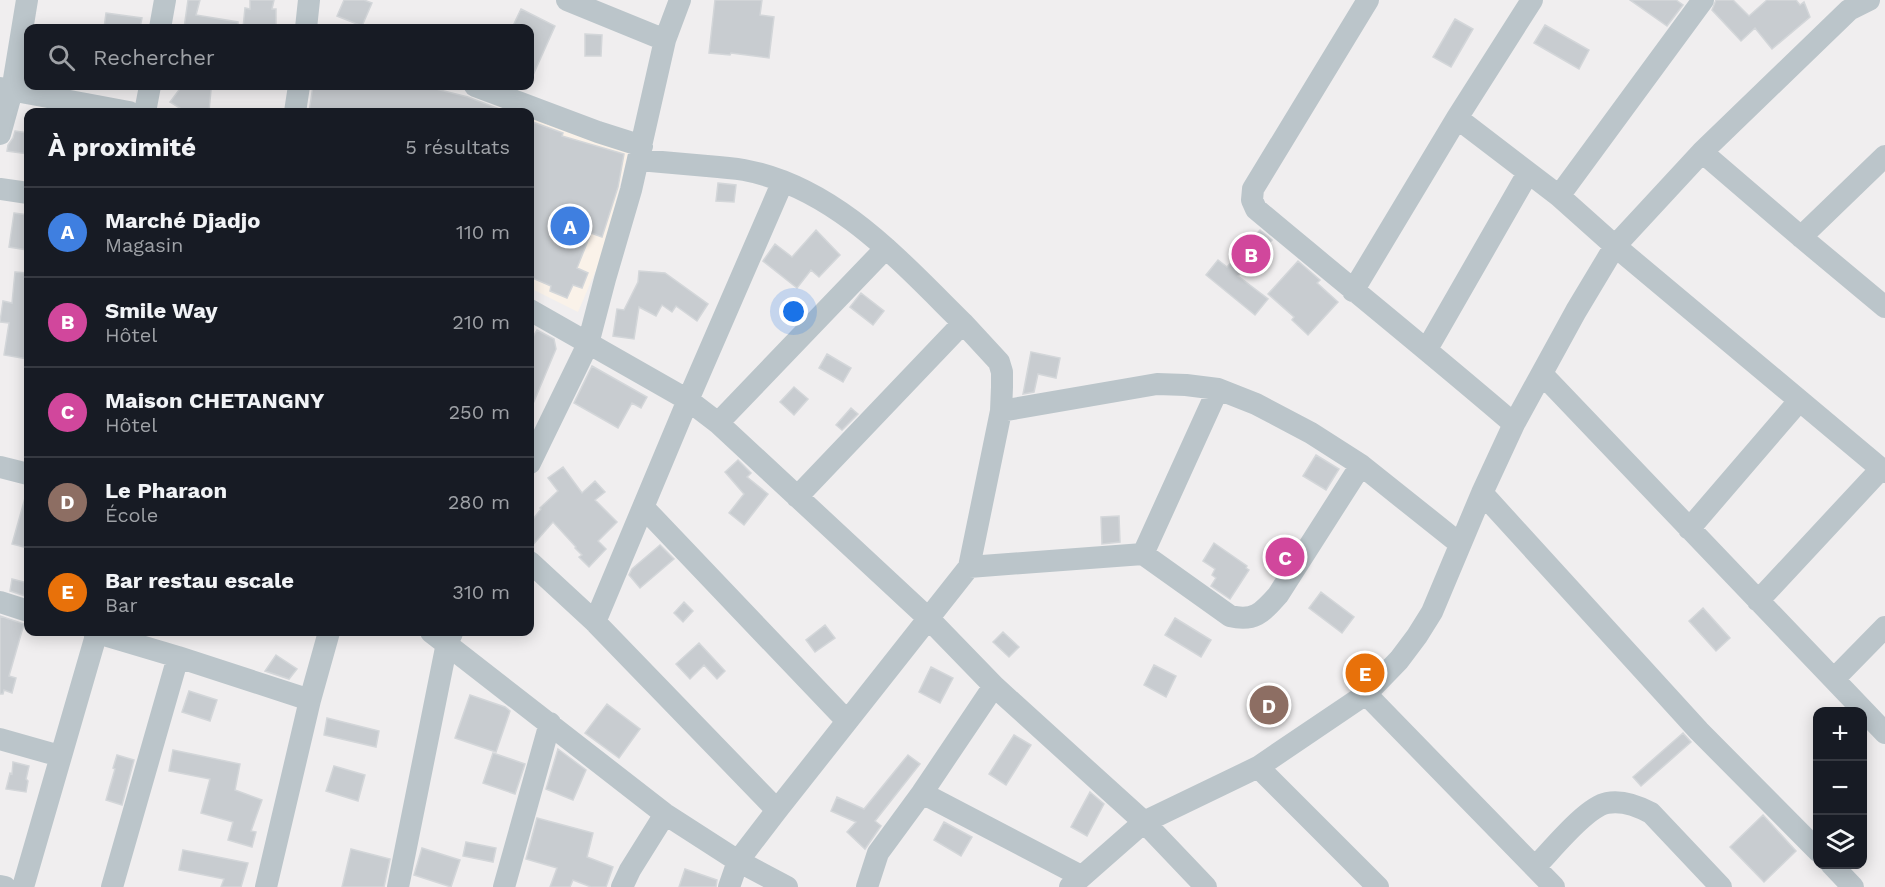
<!DOCTYPE html>
<html lang="fr">
<meta charset="utf-8">
<style>
:root{--surface:#171b24;--page:#20242c;--text:#f1f3f6;--muted:#9ea1a6;--line:#363941;--accent:#d93025}
body{margin:0;font-family:"Work Sans",sans-serif;background:var(--page);color:var(--text)}
.controls{position:absolute;right:18px;bottom:18px;display:grid;overflow:hidden;border-radius:12px;box-shadow:0 3px 15px #0003}
.controls button{width:54px;height:54px;display:grid;place-items:center;padding:0;border:0;border-bottom:2px solid var(--line);background:var(--surface);color:var(--text);font:30px sans-serif}
.you{position:absolute;left:794px;top:312px;width:21px;height:21px;margin:-15px;border:4px solid #fff;border-radius:50%;background:#1a73e8;box-shadow:0 0 0 9px #1a73e833}
.badge{display:grid;place-items:center;width:39px;height:39px;border-radius:50%;background:var(--accent);color:#fff;font-size:20px;font-weight:700}
.pin{position:absolute;translate:-50% -50%;border:3px solid #fff;box-shadow:0 2px 6px #0006}
.list{margin:0;padding:0;list-style:none}
h2{display:flex;justify-content:space-between;align-items:center;height:78px;margin:0;padding:0 24px;font-size:26px}
h2 small{font-size:20px;font-weight:400;color:var(--muted)}
.list li{display:grid;grid-template-columns:39px 1fr auto;gap:18px;align-items:center;box-sizing:border-box;height:90px;padding:0 24px;border-top:2px solid var(--line)}
.list b{display:block;font-size:22px;white-space:nowrap}
.list p{margin:0;font-size:20px;white-space:nowrap;color:var(--muted)}
.list em{font-size:20px;font-style:normal;color:var(--muted)}
.icon{flex:none;width:33px;height:33px;fill:none;stroke:currentColor;stroke-width:2;stroke-linecap:round;stroke-linejoin:round}
.map{position:relative;flex:none;width:1885px;height:887px;overflow:hidden}
.search{position:absolute;background:var(--surface);box-shadow:0 3px 15px #0003;left:24px;top:24px;width:510px;height:66px;display:flex;align-items:center;gap:15px;box-sizing:border-box;padding:0 21px;border-radius:12px;color:var(--muted);font-size:22px}
.panel{position:absolute;background:var(--surface);box-shadow:0 3px 15px #0003;left:24px;top:108px;width:510px;height:528px;border-radius:12px}
.map>svg:first-child{display:block}
.commercial{fill:#faf2e9}
.building{fill:#c8ccd0;stroke:#d3d6d9;stroke-width:1.5}
.lines{fill:none;stroke-linecap:round;stroke-linejoin:round}
.minor{stroke:#bbc5ca;stroke-width:22}
</style>
<div class="map">
<svg width="1885" height="887" viewBox="0 0 1885 887">
<rect width="100%" height="100%" fill="#f0eeef"/>
<!-- commercial -->
<path class="commercial" d="M 530,115 L 629,149 L 602,256 L 578,312 L 530,288 Z"/>
<!-- building -->
<path class="building" d="M 188,0 L 200,0 L 196,15 L 238,22 L 238,28 L 184,28 Z
M 250,0 L 274,0 L 272,9 L 276,9 L 276,28 L 243,28 L 245,8 L 250,9 Z
M 344,0 L 364,0 L 372,3 L 362,26 L 337,16 Z
M 715,0 L 762,0 L 760,15 L 774,17 L 769,58 L 731,53 L 730,55 L 709,53 Z
M 1630,0 L 1676,0 L 1683,5 L 1667,26 Z
M 1716,0 L 1733,0 L 1749,16 L 1767,0 L 1796,0 L 1800,5 L 1804,2 L 1810,17 L 1772,49 L 1755,28 L 1741,41 L 1712,10 Z
M 521,9 L 555,26 L 530,82 L 530,28 L 512,28 Z
M 106,13 L 142,18 L 140,28 L 104,28 Z
M 1455,19 L 1473,29 L 1451,67 L 1433,57 Z
M 1545,25 L 1589,50 L 1579,69 L 1534,43 Z
M 585,34 L 602,35 L 601,56 L 585,56 Z
M 182,86 L 205,86 L 211,90 L 209,112 L 186,112 L 170,102 Z
M 313,86 L 424,86 L 468,97 L 507,112 L 309,112 Z
M 530,121 L 563,133 L 562,136 L 624,154 L 618,187 L 602,237 L 591,233 L 577,268 L 588,273 L 582,288 L 573,285 L 567,298 L 550,291 L 551,286 L 530,277 Z
M 15,131 L 28,133 L 28,154 L 7,151 L 8,145 L 13,138 Z
M 718,183 L 736,185 L 734,202 L 716,201 Z
M 14,213 L 28,215 L 28,250 L 9,247 Z
M 816,230 L 840,255 L 819,277 L 811,270 L 797,288 L 763,261 L 775,244 L 792,257 Z
M 1260,230 L 1272,240 L 1238,276 L 1268,299 L 1255,315 L 1206,275 L 1218,260 L 1227,267 Z
M 1298,261 L 1320,280 L 1317,283 L 1338,302 L 1308,335 L 1292,320 L 1294,317 L 1268,294 Z
M 639,271 L 665,273 L 708,304 L 697,321 L 676,306 L 672,312 L 662,305 L 656,316 L 639,307 L 634,339 L 613,336 L 617,309 L 624,310 L 638,282 Z
M 15,272 L 28,273 L 28,359 L 4,355 L 9,323 L 0,322 L 3,301 L 12,303 Z
M 861,293 L 884,311 L 873,325 L 850,307 Z
M 537,330 L 554,339 L 556,349 L 530,411 L 530,342 Z
M 1031,352 L 1060,358 L 1056,378 L 1038,374 L 1034,392 L 1023,394 Z
M 827,354 L 851,368 L 843,382 L 819,368 Z
M 592,366 L 647,397 L 641,408 L 632,403 L 618,428 L 574,403 Z
M 794,387 L 808,399 L 794,415 L 780,402 Z
M 851,408 L 858,414 L 842,430 L 836,425 Z
M 1316,455 L 1339,469 L 1326,490 L 1303,476 Z
M 738,460 L 751,473 L 747,477 L 768,494 L 744,525 L 729,513 L 744,494 L 725,472 Z
M 563,467 L 582,493 L 595,481 L 605,492 L 595,500 L 617,522 L 598,541 L 606,549 L 589,567 L 579,557 L 582,555 L 575,548 L 576,547 L 553,522 L 530,548 L 530,523 L 541,509 L 540,508 L 558,491 L 548,478 Z
M 25,498 L 28,498 L 28,548 L 12,544 Z
M 1119,516 L 1120,542 L 1102,544 L 1101,517 Z
M 1214,543 L 1247,566 L 1246,568 L 1249,570 L 1230,599 L 1211,586 L 1216,578 L 1212,575 L 1215,569 L 1203,561 Z
M 660,545 L 674,559 L 640,588 L 629,575 L 632,569 Z
M 12,579 L 28,583 L 28,597 L 10,591 Z
M 1321,592 L 1354,617 L 1342,633 L 1309,608 Z
M 684,602 L 693,611 L 683,622 L 674,613 Z
M 1703,608 L 1730,638 L 1716,651 L 1689,621 Z
M 0,616 L 24,624 L 9,676 L 16,678 L 12,693 L 4,690 L 3,694 L 0,694 Z
M 1175,618 L 1211,640 L 1201,657 L 1165,635 Z
M 825,625 L 835,638 L 815,652 L 806,640 Z
M 1003,632 L 1019,647 L 1009,657 L 993,642 Z
M 699,643 L 725,671 L 717,679 L 704,665 L 690,679 L 676,664 Z
M 276,655 L 297,669 L 289,679 L 265,671 Z
M 1154,665 L 1176,676 L 1166,697 L 1144,685 Z
M 931,667 L 953,678 L 940,703 L 919,692 Z
M 189,691 L 217,700 L 210,721 L 182,712 Z
M 470,695 L 505,707 L 510,711 L 496,752 L 455,738 Z
M 607,704 L 640,729 L 619,758 L 585,733 Z
M 327,718 L 379,731 L 376,747 L 324,735 Z
M 1683,733 L 1691,742 L 1641,786 L 1633,777 Z
M 1014,735 L 1031,745 L 1006,785 L 989,774 Z
M 558,749 L 586,770 L 573,800 L 546,789 Z
M 173,750 L 240,764 L 235,790 L 262,800 L 251,831 L 256,832 L 252,847 L 228,840 L 233,822 L 201,813 L 210,779 L 169,771 Z
M 493,753 L 525,764 L 515,794 L 483,783 Z
M 117,755 L 134,760 L 122,805 L 106,800 L 115,769 L 113,768 Z
M 908,755 L 920,764 L 875,821 L 881,826 L 865,849 L 847,832 L 856,822 L 831,811 L 837,797 L 864,809 Z
M 13,762 L 29,766 L 26,779 L 28,781 L 26,792 L 6,789 L 10,773 L 12,774 Z
M 334,766 L 365,775 L 358,801 L 326,791 Z
M 1090,792 L 1104,804 L 1087,836 L 1071,827 Z
M 1763,815 L 1796,851 L 1764,882 L 1730,847 Z
M 537,818 L 593,833 L 587,857 L 613,867 L 606,887 L 591,887 L 573,880 L 570,887 L 550,887 L 557,868 L 526,859 Z
M 944,822 L 972,837 L 961,856 L 934,840 Z
M 466,842 L 496,848 L 493,862 L 463,856 Z
M 422,848 L 460,860 L 451,887 L 414,875 Z
M 351,849 L 390,859 L 384,887 L 342,887 Z
M 183,850 L 248,863 L 241,887 L 221,887 L 224,879 L 179,870 Z
M 685,869 L 717,880 L 716,887 L 679,887 Z"/>
<g class="lines">
<!-- minor -->
<path class="minor" d="M 567,0 L 665,40
M 1368,0 L 1253,189 L 1252,200 L 1256,209 C 1342,281 1429,351 1514,424
M 160,28 L 165,0
M 306,28 L 309,0
M 475,86 L 598,132 L 642,146
M 0,88 L 129,112
M 145,112 L 150,86
M 295,112 L 299,86
M 1457,118 L 1559,196 L 1615,246 L 1885,472
M 0,134 L 12,91 L 27,0
M 1702,152 L 1801,237 L 1885,307
M 639,160 C 662,162 685,164 707,166 C 720,167 732,168 744,170 C 835,187 900,261 963,323
M 0,189 L 28,193
M 1559,196 L 1703,0
M 1801,237 L 1885,156
M 1353,291 L 1457,118 L 1532,0
M 530,310 L 688,400 L 718,423 L 929,619 L 994,686 L 1144,822 L 1206,887
M 1427,349 L 1528,173
M 1542,374 L 1885,733
M 1001,411 L 1157,384 L 1186,385 L 1218,389 L 1256,404 L 1311,433 L 1361,465 L 1460,544
M 718,423 L 886,248
M 530,463 L 588,344 L 605,279 L 631,190 L 665,40 L 680,0
M 0,467 L 28,474
M 1482,493 L 1699,731 L 1818,851
M 644,508 L 846,720
M 1689,529 L 1799,401
M 1143,554 L 1218,389
M 530,562 L 595,622 L 777,810
M 969,567 L 1143,554 L 1230,616 C 1254,622 1262,613 1278,595 L 1361,465
M 1758,601 L 1881,469
M 0,602 L 28,611
M 595,622 L 688,400 L 783,181
M 94,632 L 178,657 L 310,700
M 431,632 L 665,814 L 738,861 L 787,887
M 1834,679 L 1885,627
M 1366,694 L 1554,887
M 0,739 L 60,756
M 1258,767 L 1378,887
M 922,793 L 1081,876
M 1831,864 L 1853,887
M 1535,867 C 1551,851 1586,807 1607,803 C 1622,800 1638,806 1651,813 L 1721,887
M 0,886 L 5,887
M 23,887 L 97,632
M 112,887 L 178,657
M 266,887 L 310,700 L 329,632
M 398,887 L 447,643 L 452,633
M 504,887 L 550,723
M 622,887 L 630,870 L 665,814
M 729,887 L 738,861 L 777,810 L 969,567 L 1001,411 L 1002,387 L 1002,372 L 999,362 L 963,323 L 797,497
M 867,887 L 878,853 L 922,793 L 994,686
M 1070,887 L 1144,822 L 1258,767 L 1366,694 L 1399,660 L 1417,636 L 1432,612 L 1482,493 L 1514,424 L 1576,311 L 1615,246 L 1702,152 L 1849,10 L 1869,0"/>
</g>
</svg>
<div class="controls">
<button>+</button>
<button>−</button>
<button><svg class="icon" aria-label="layers" viewBox="0 0 24 24"><path d="M12 4l9 5-9 5-9-5zM3 14l9 5 9-5"/></svg></button>
</div>
<div class="you"></div>
<div class="pin badge" style="left:570px;top:226px;background:#3f7fe0">A</div>
<div class="pin badge" style="left:1251px;top:254px;background:#d1479c">B</div>
<div class="pin badge" style="left:1285px;top:557px;background:#d1479c">C</div>
<div class="pin badge" style="left:1269px;top:705px;background:#8d6e63">D</div>
<div class="pin badge" style="left:1365px;top:673px;background:#e8710a">E</div>
<div class="search"><svg class="icon" aria-label="search" viewBox="0 0 24 24"><circle cx="10" cy="10" r="6"/><path d="M15 15l6 6"/></svg>Rechercher</div>
<section class="panel">
<h2>À proximité<small>5 résultats</small></h2>
<ul class="list">
<li><span class="badge" style="background:#3f7fe0">A</span><div><b>Marché Djadjo</b><p>Magasin</p></div><em>110 m</em></li>
<li><span class="badge" style="background:#d1479c">B</span><div><b>Smile Way</b><p>Hôtel</p></div><em>210 m</em></li>
<li><span class="badge" style="background:#d1479c">C</span><div><b>Maison CHETANGNY</b><p>Hôtel</p></div><em>250 m</em></li>
<li><span class="badge" style="background:#8d6e63">D</span><div><b>Le Pharaon</b><p>École</p></div><em>280 m</em></li>
<li><span class="badge" style="background:#e8710a">E</span><div><b>Bar restau escale</b><p>Bar</p></div><em>310 m</em></li>
</ul>
</section>
</div>
